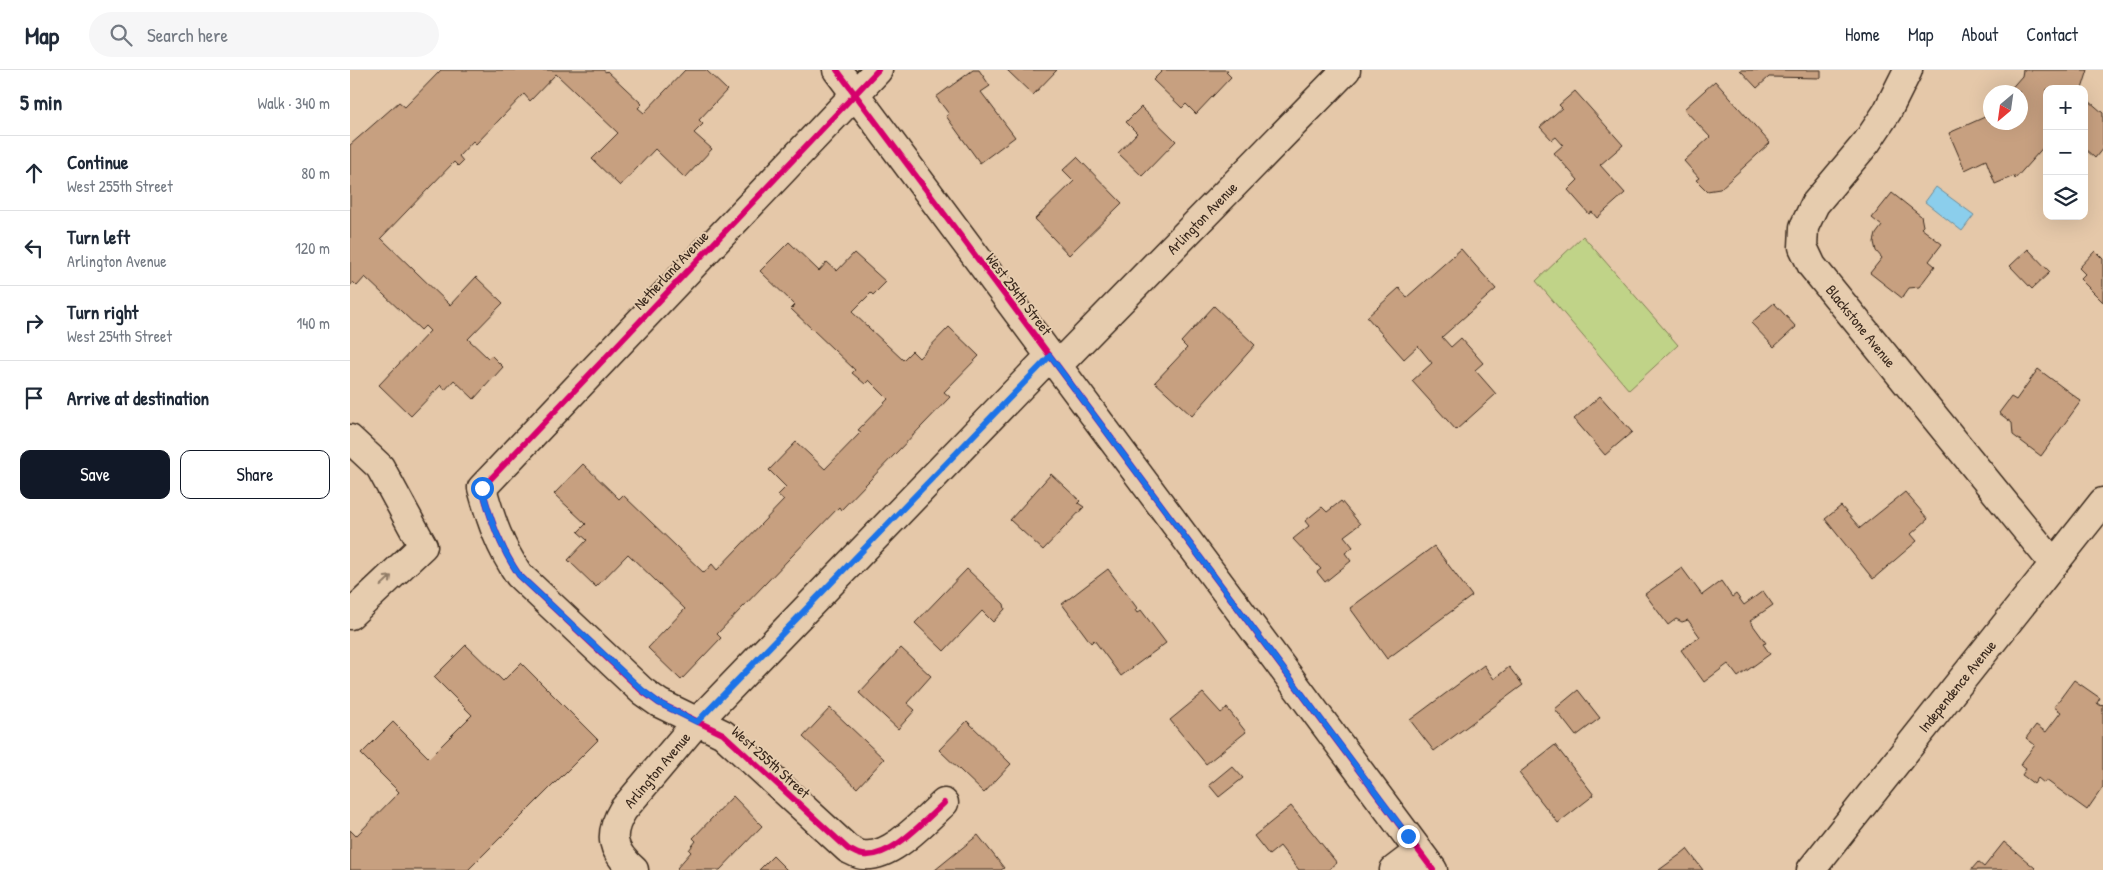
<!DOCTYPE html>
<meta charset="utf-8">
<style>
:root{--surface:#fff;--page:#f6f6f7;--text:#1f2937;--muted:#747a83;--line:#e0e1e3;--accent:#111827}
body{margin:0;font-family:"Patrick Hand",sans-serif;background:var(--page);color:var(--text)}
.controls{position:absolute;right:15px;top:15px;display:grid;overflow:hidden;border-radius:10px;box-shadow:0 5px 20px #0002}
.controls button{width:45px;height:45px;display:grid;place-items:center;padding:0;border:0;border-bottom:1px solid var(--line);background:var(--surface);color:var(--text);font:25px sans-serif}
.compass{position:absolute;left:1633px;top:15px;width:45px;height:45px;border-radius:50%;background:var(--surface);box-shadow:0 5px 20px #0002;rotate:209deg}
.stop{position:absolute;width:15px;height:15px;margin:-11px;border:4px solid #1a73e8;border-radius:50%;background:#fff}
.stop.end{background:#1a73e8;border-color:#fff;box-shadow:0 1px 5px #0008}
.list{margin:0;padding:0;list-style:none}
h2{display:flex;justify-content:space-between;align-items:center;height:65px;margin:0;padding:0 20px;font-size:21px}
h2 small{font-size:16px;font-weight:400;color:var(--muted)}
.list li{display:grid;grid-template-columns:32px 1fr auto;gap:15px;align-items:center;box-sizing:border-box;height:75px;padding:0 20px;border-top:1px solid var(--line)}
.list b{display:block;font-size:19px;white-space:nowrap}
.list p{margin:0;font-size:16px;white-space:nowrap;color:var(--muted)}
.list em{font-size:16px;font-style:normal;color:var(--muted)}
.actions{display:flex;gap:10px;padding:15px 20px}
.actions a{flex:1;padding:11px 0;border:1px solid var(--accent);border-radius:10px;text-align:center;font-size:18px;color:var(--accent)}
.actions .main{background:var(--accent);color:#fff}
.icon{flex:none;width:28px;height:28px;fill:none;stroke:currentColor;stroke-width:2;stroke-linecap:round;stroke-linejoin:round}
.map{position:relative;flex:none;width:1753px;height:800px;overflow:hidden}
header{display:flex;align-items:center;gap:30px;box-sizing:border-box;height:70px;padding:0 25px;background:var(--surface);border-bottom:1px solid var(--line)}
header strong{font-size:24px}
nav{display:flex;gap:28px;margin-inline-start:auto;font-size:18px}
.search{width:350px;height:45px;background:var(--page);display:flex;align-items:center;gap:12px;box-sizing:border-box;padding:0 18px;border-radius:28px;color:var(--muted);font-size:19px}
main{display:flex}
aside{flex:1;background:var(--surface)}
.map>svg:first-child{display:block}
.green{fill:#c0d388;stroke:#7e7e53}
.water{fill:#8bceec;stroke:#6b8c9a}
.building{fill:#c7a080;stroke:#3b2a1e}
.lines{fill:none;stroke-linecap:round;stroke-linejoin:round}
.minor-casing{stroke:#3b2a1e;stroke-width:31}
.minor{stroke:#e6ccae;stroke-width:28}
.cycleway-casing{stroke:#e6ccae;stroke-width:9}
.cycleway{stroke:#d6006c;stroke-width:6}
.oneway{stroke:#907b66}
.route{stroke:#1a73e8;stroke-width:6}
.labels{text-anchor:middle;dominant-baseline:central;stroke-width:4;stroke-linejoin:round;paint-order:stroke}
.street-label{font-size:15px;fill:#3b2a1e;stroke:#e6ccae}
</style>
<header>
<strong>Map</strong>
<div class="search"><svg class="icon" aria-label="search" viewBox="0 0 24 24"><circle cx="10" cy="10" r="6"/><path d="M15 15l6 6"/></svg>Search here</div>
<nav><a>Home</a><a>Map</a><a>About</a><a>Contact</a></nav>
</header>
<main>
<aside>
<h2>5 min<small>Walk · 340 m</small></h2>
<ul class="list">
<li><svg class="icon" aria-label="ahead" viewBox="0 0 24 24"><path d="M12 20V5M6 11l6-6 6 6"/></svg><div><b>Continue</b><p>West 255th Street</p></div><em>80 m</em></li>
<li><svg class="icon" aria-label="left" viewBox="0 0 24 24"><path d="M17 20v-9H6M10 6l-5 5 5 5"/></svg><div><b>Turn left</b><p>Arlington Avenue</p></div><em>120 m</em></li>
<li><svg class="icon" aria-label="right" viewBox="0 0 24 24"><path d="M7 20v-9h11M14 6l5 5-5 5"/></svg><div><b>Turn right</b><p>West 254th Street</p></div><em>140 m</em></li>
<li><svg class="icon" aria-label="arrive" viewBox="0 0 24 24"><path d="M6 21V4h12l-3 4 3 4H6"/></svg><div><b>Arrive at destination</b></div></li>
</ul>
<div class="actions"><a class="main">Save</a><a>Share</a></div>
</aside>
<div class="map">
<svg width="1753" height="800" viewBox="0 0 1753 800">
<rect width="100%" height="100%" fill="#e5c8a9"/>
<filter id="ink" filterUnits="userSpaceOnUse"><feTurbulence type="fractalNoise" baseFrequency=".02" numOctaves="2"/><feDisplacementMap in="SourceGraphic" scale="10" xChannelSelector="R" yChannelSelector="G"/><feConvolveMatrix kernelMatrix="1 2 1 2 8 2 1 2 1" color-interpolation-filters="sRGB"/></filter>
<g filter="url(#ink)">
<!-- green -->
<path class="green" d="M 1233,166 L 1328,275 L 1279,320 L 1186,211 Z"/>
<!-- water -->
<path class="water" d="M 1586,117 L 1624,145 L 1612,161 L 1575,132 Z"/>
<!-- building -->
<path class="building" d="M 91,0 L 253,0 L 256,2 L 257,1 L 292,34 L 288,38 L 294,43 L 335,0 L 356,0 L 377,20 L 349,50 L 353,54 L 344,63 L 362,79 L 335,108 L 305,79 L 270,116 L 242,89 L 268,63 L 206,4 L 180,31 L 174,24 L 126,74 L 123,71 L 109,86 L 113,91 L 108,96 L 104,92 L 31,168 L 100,235 L 126,207 L 153,233 L 118,269 L 138,288 L 141,285 L 153,297 L 124,329 L 104,310 L 95,320 L 91,315 L 61,346 L 29,315 L 80,261 L 75,256 L 71,260 L 15,207 L 7,216 L 3,212 L 0,216 L 0,75 L 49,32 L 55,37 Z
M 623,0 L 629,0 L 640,16 L 631,22 L 665,67 L 630,93 L 596,46 L 599,44 L 586,27 Z
M 657,0 L 707,0 L 683,25 Z
M 813,0 L 878,0 L 876,2 L 881,7 L 846,44 L 836,34 L 832,38 L 803,10 Z
M 1390,0 L 1471,0 L 1471,8 L 1419,7 L 1407,18 Z
M 1673,0 L 1738,0 L 1732,19 L 1697,19 L 1697,73 L 1665,109 L 1664,106 L 1645,114 L 1636,90 L 1615,100 L 1599,63 L 1637,46 L 1640,42 L 1640,52 L 1670,52 L 1670,22 L 1658,22 L 1672,6 Z
M 1365,11 L 1420,73 L 1370,119 L 1357,121 L 1346,110 L 1349,108 L 1334,91 L 1360,67 L 1334,39 Z
M 1225,21 L 1273,75 L 1250,95 L 1275,123 L 1247,148 L 1242,142 L 1239,144 L 1218,120 L 1228,110 L 1204,83 L 1213,75 L 1206,67 L 1202,70 L 1190,57 L 1212,38 L 1209,35 Z
M 1738,30 L 1753,43 L 1753,78 L 1745,88 L 1734,78 L 1734,34 Z
M 791,37 L 826,71 L 792,106 L 768,83 L 787,63 L 776,52 Z
M 727,87 L 772,133 L 719,185 L 685,149 L 724,111 L 713,100 Z
M 1542,123 L 1571,146 L 1573,156 L 1571,158 L 1592,174 L 1579,191 L 1585,196 L 1569,217 L 1559,218 L 1552,228 L 1520,203 L 1532,188 L 1526,181 L 1524,172 L 1526,164 L 1532,156 L 1522,148 Z
M 439,172 L 469,201 L 477,192 L 487,201 L 504,183 L 536,212 L 523,225 L 521,223 L 502,242 L 553,290 L 562,281 L 569,288 L 599,257 L 629,286 L 594,322 L 600,327 L 491,440 L 489,437 L 367,564 L 371,568 L 331,610 L 298,578 L 335,539 L 278,484 L 246,517 L 218,490 L 237,470 L 228,462 L 236,454 L 204,424 L 233,394 L 269,429 L 273,425 L 354,503 L 362,494 L 367,500 L 434,430 L 428,425 L 436,417 L 419,400 L 446,372 L 475,399 L 511,362 L 508,360 L 538,329 L 519,310 L 515,314 L 502,303 L 505,300 L 441,239 L 445,235 L 410,201 Z
M 1111,179 L 1146,219 L 1092,267 L 1101,277 L 1111,268 L 1133,293 L 1125,300 L 1146,324 L 1106,360 L 1062,311 L 1082,293 L 1068,276 L 1054,289 L 1017,247 L 1049,218 L 1057,227 Z
M 1678,179 L 1700,202 L 1682,219 L 1660,196 Z
M 1745,181 L 1753,189 L 1753,232 L 1730,209 L 1735,204 L 1729,198 Z
M 1424,233 L 1446,257 L 1424,277 L 1401,253 Z
M 864,236 L 905,275 L 842,346 L 805,312 L 837,278 L 831,272 Z
M 1688,299 L 1731,331 L 1691,386 L 1663,365 L 1662,353 L 1649,343 L 1661,327 L 1666,330 Z
M 1250,326 L 1282,362 L 1255,385 L 1224,349 Z
M 701,404 L 730,431 L 728,433 L 734,437 L 693,480 L 660,450 Z
M 1555,422 L 1578,449 L 1561,464 L 1567,471 L 1523,509 L 1475,449 L 1491,436 L 1510,458 Z
M 991,431 L 1010,454 L 994,466 L 1003,477 L 995,483 L 1001,491 L 975,512 L 967,502 L 971,499 L 943,469 L 959,456 L 955,451 L 972,437 L 977,442 Z
M 1084,476 L 1122,526 L 1037,589 L 1000,538 Z
M 1332,498 L 1352,525 L 1371,511 L 1382,527 L 1386,524 L 1394,535 L 1413,521 L 1423,535 L 1400,551 L 1416,573 L 1413,574 L 1420,584 L 1388,607 L 1378,594 L 1354,612 L 1331,580 L 1350,567 L 1338,550 L 1332,552 L 1326,549 L 1318,555 L 1295,524 Z
M 617,499 L 654,534 L 655,539 L 643,552 L 632,541 L 594,581 L 565,553 Z
M 758,499 L 787,538 L 785,540 L 787,543 L 791,540 L 816,573 L 771,606 L 744,570 L 741,573 L 712,534 Z
M 116,575 L 153,611 L 171,593 L 248,670 L 118,800 L 0,800 L 0,760 L 6,766 L 49,722 L 11,684 L 43,652 L 79,688 L 122,645 L 84,607 Z
M 551,578 L 581,606 L 557,633 L 565,640 L 548,659 L 509,623 Z
M 1134,595 L 1144,609 L 1159,597 L 1173,615 L 1084,681 L 1060,650 Z
M 1724,610 L 1750,628 L 1747,633 L 1751,636 L 1753,634 L 1753,717 L 1737,740 L 1696,710 L 1694,713 L 1688,708 L 1684,714 L 1672,705 L 1676,699 L 1670,695 L 1685,675 L 1676,668 L 1686,655 L 1696,662 L 1711,642 L 1704,637 Z
M 1228,620 L 1250,648 L 1226,666 L 1205,639 Z
M 853,623 L 871,643 L 877,638 L 896,662 L 856,694 L 820,650 Z
M 480,638 L 534,689 L 507,718 L 453,667 Z
M 617,651 L 661,694 L 634,723 L 589,680 Z
M 1205,675 L 1244,725 L 1208,753 L 1169,703 Z
M 882,696 L 893,708 L 869,727 L 859,715 Z
M 383,726 L 412,756 L 370,800 L 329,800 L 327,798 L 341,782 L 339,780 L 346,771 L 343,768 Z
M 941,736 L 987,793 L 978,800 L 949,800 L 930,776 L 919,785 L 904,766 Z
M 628,765 L 654,798 L 651,800 L 585,800 Z
M 1654,772 L 1685,798 L 1683,800 L 1621,800 L 1628,792 L 1634,797 Z
M 1337,779 L 1353,800 L 1309,800 L 1331,784 Z
M 423,786 L 437,800 L 409,800 Z"/>
<g class="lines">
<defs>
<path id="minor" d="M 487,0 L 1083,800
M 528,0 L 132,418 C 141,451 150,477 169,505 L 292,621 L 309,633 L 373,664 L 498,779 C 503,781 508,785 513,785 C 541,789 575,750 594,733
M 1558,0 L 1537,42 L 1517,72 L 1465,134 L 1454,157 L 1453,177 L 1462,196 L 1704,494
M 707,296 L 996,0
M 0,369 L 30,397 L 73,476 L 0,545
M 284,800 C 261,780 258,765 273,740 L 347,652 L 700,286
M 1044,800 L 1069,781
M 1461,800 L 1753,432"/>
</defs>
<!-- minor casing -->
<use href="#minor" class="minor-casing"/>
<!-- minor -->
<use href="#minor" class="minor"/>
<defs>
<path id="cycleway" d="M 487,0 L 1083,800
M 528,0 L 132,418 C 141,451 150,477 169,505 L 292,621 L 309,633 L 373,664 L 498,779 C 503,781 508,785 513,785 C 541,789 575,750 594,733"/>
</defs>
<!-- cycleway casing -->
<use href="#cycleway" class="cycleway-casing"/>
<!-- cycleway -->
<use href="#cycleway" class="cycleway"/>
</g>
<!-- one-way arrows -->
<defs><path id="oneway-shaft" d="M-6 0H5M1.5-3L5.5 0L1.5 3" fill="none" stroke-width="1.6" stroke-linecap="round" stroke-linejoin="round" transform="scale(1.25)"/></defs>
<use class="oneway" href="#oneway-shaft" transform="translate(36 511) rotate(-43)"/>
</g>
<g class="lines" filter="url(#ink)">
<!-- route -->
<path class="route" d="M 132,418 C 141,451 150,477 169,505 L 292,620 L 309,633 L 347,652 L 700,286 L 1058,766"/>
</g>
<g class="labels">
<!-- street labels -->
<g class="street-label">
<text transform="translate(852 148) rotate(-46)">Arlington Avenue</text>
<text transform="translate(321 200) rotate(-47)">Netherland Avenue</text>
<text transform="translate(669 224) rotate(53)">West 254th Street</text>
<text transform="translate(1511 256) rotate(51)">Blackstone Avenue</text>
<text transform="translate(1607 616) rotate(-51)">Independence Avenue</text>
<text transform="translate(421 692) rotate(42)">West 255th Street</text>
<text transform="translate(307 700) rotate(-50)">Arlington Avenue</text>
</g>
</g>
</svg>
<div class="controls">
<button>+</button>
<button>−</button>
<button><svg class="icon" aria-label="layers" viewBox="0 0 24 24"><path d="M12 4l9 5-9 5-9-5zM3 14l9 5 9-5"/></svg></button>
</div>
<svg class="compass" viewBox="-18 -18 36 36"><path d="M0-13l5 13h-10z" fill="#e53935"/><path d="M0 13l5-13h-10z" fill="#747a83"/></svg>
<div class="stop" style="left:132px;top:418px"></div>
<div class="stop end" style="left:1058px;top:766px"></div>
</div>
</main>
